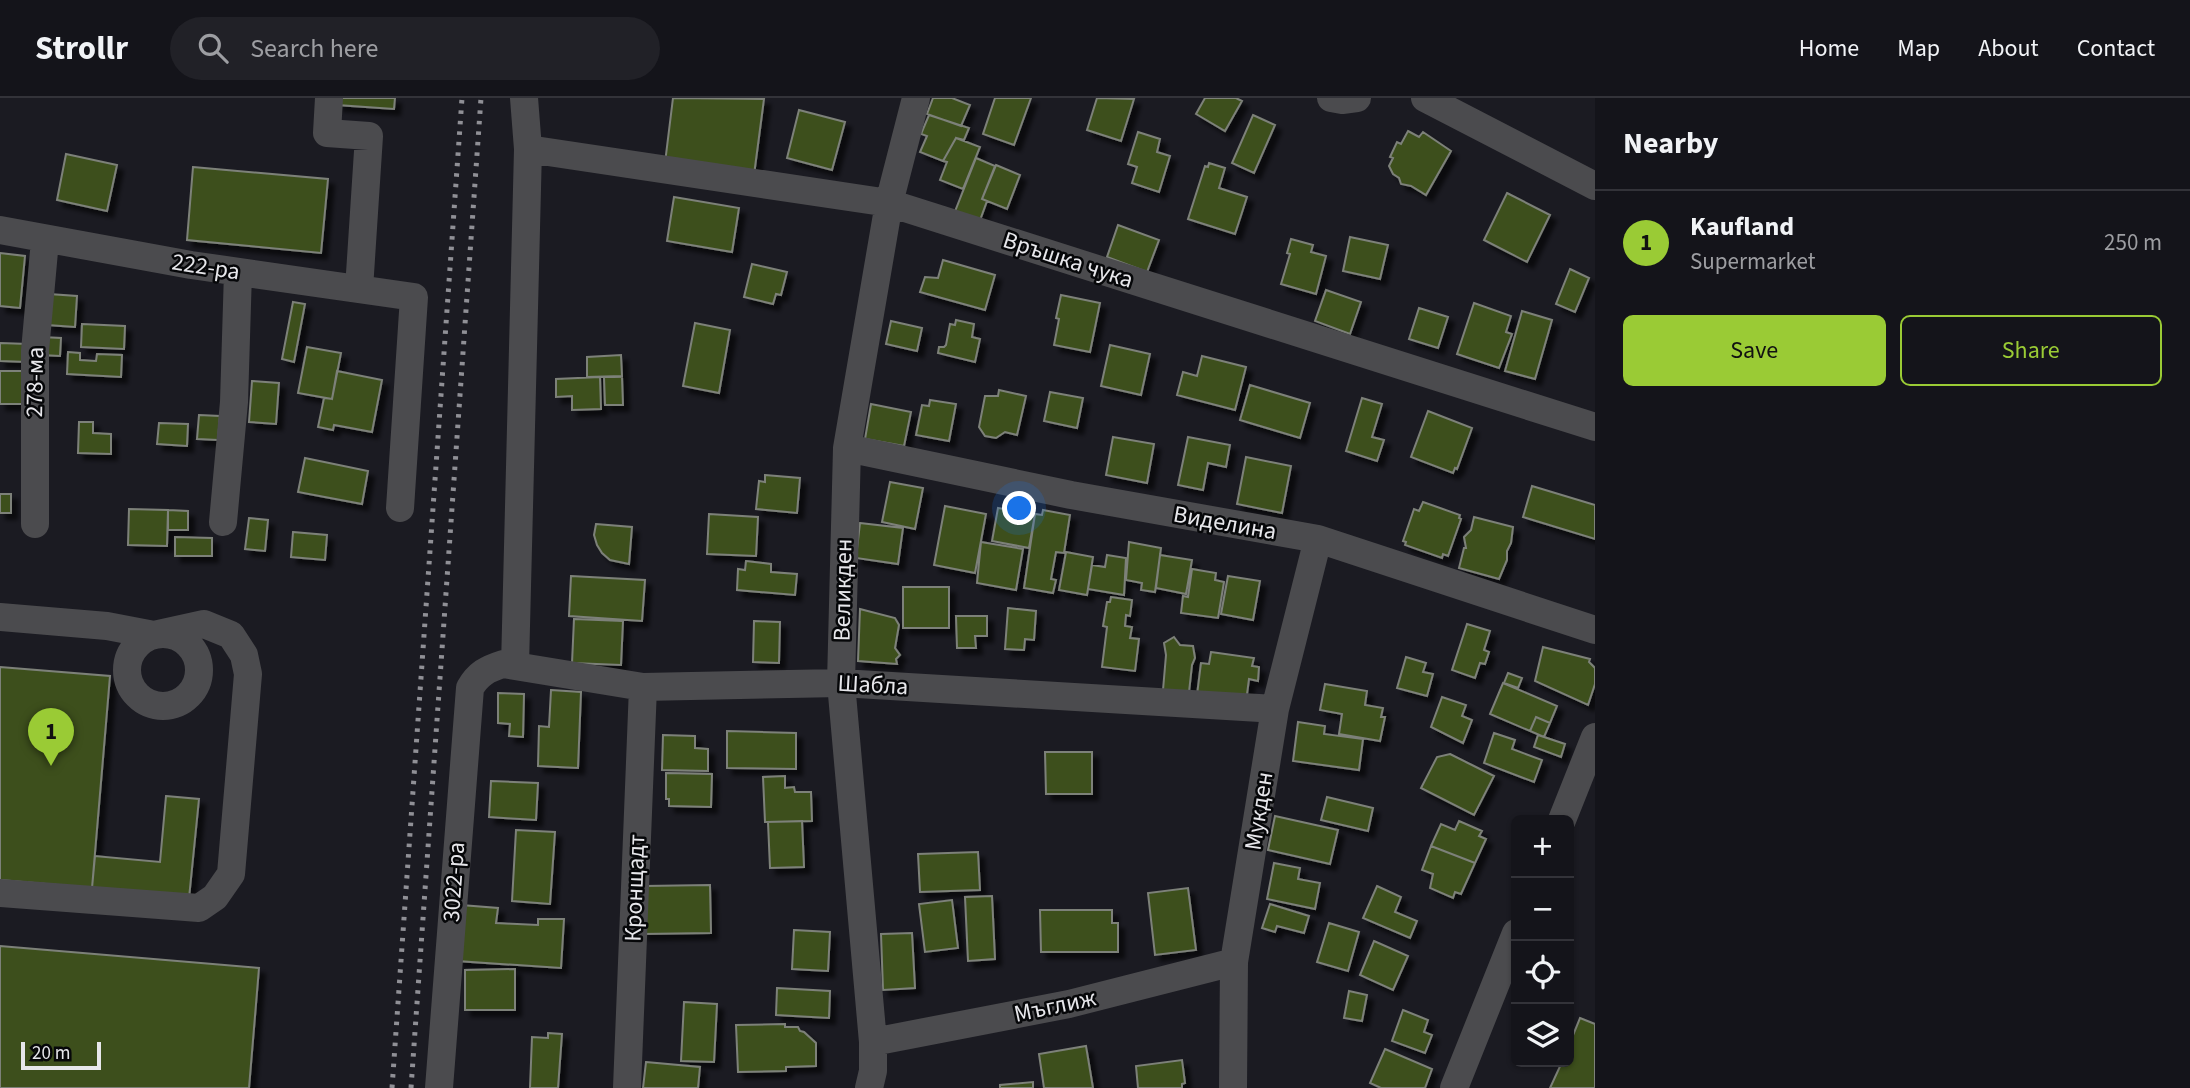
<!DOCTYPE html>
<meta charset="utf-8">
<style>
:root{--surface:#14141a;--page:#212127;--text:#f1f3f6;--muted:#9d9ea2;--line:#333339;--accent:#9acb35}
body{margin:0;font-family:"Source Sans 3",sans-serif;background:var(--page);color:var(--text)}
.controls{position:absolute;right:21px;bottom:21px;display:grid;overflow:hidden;border-radius:10px;box-shadow:0 2px 5px #0004}
.controls button{width:63px;height:63px;display:grid;place-items:center;padding:0;border:0;border-bottom:2px solid var(--line);background:var(--surface);color:var(--text);font:35px sans-serif}
.scale{position:absolute;left:21px;bottom:18px;width:80px;box-sizing:border-box;padding-left:7px;border:4px solid #e7e7eb;border-top:0;font-size:19px;line-height:24px;white-space:nowrap;color:#e7e7eb;-webkit-text-stroke:5px #060709;paint-order:stroke}
.you{position:absolute;left:1020px;top:411px;width:24px;height:24px;margin:-18px;border:5px solid #fff;border-radius:50%;background:#1a73e8;box-shadow:0 0 0 10px #1a73e833}
.badge{display:grid;place-items:center;width:46px;height:46px;border-radius:50%;background:var(--accent);color:#111;font-size:23px;font-weight:700}
.pin{position:absolute;translate:-50% -58px;filter:drop-shadow(0 2px 4px #0008)}
.pin::after{content:'';position:absolute;top:37px;width:24px;height:21px;background:inherit;clip-path:polygon(0 0,100% 0,50% 100%)}
.list{margin:0;padding:0;list-style:none}
h2{display:flex;justify-content:space-between;align-items:center;height:91px;margin:0;padding:0 28px;font-size:30px}
h2 small{font-size:23px;font-weight:400;color:var(--muted)}
.list li{display:grid;grid-template-columns:46px 1fr auto;gap:21px;align-items:center;box-sizing:border-box;height:105px;padding:0 28px;border-top:2px solid var(--line)}
.list b{display:block;font-size:26px;white-space:nowrap}
.list p{margin:0;font-size:23px;white-space:nowrap;color:var(--muted)}
.list em{font-size:23px;font-style:normal;color:var(--muted)}
.actions{display:flex;gap:14px;padding:21px 28px}
.actions a{flex:1;padding:16px 0;border:2px solid var(--accent);border-radius:10px;text-align:center;font-size:24px;color:var(--accent)}
.actions .main{background:var(--accent);color:#111}
.icon{flex:none;width:38px;height:38px;fill:none;stroke:currentColor;stroke-width:2;stroke-linecap:round;stroke-linejoin:round}
.map{position:relative;flex:none;width:1595px;height:990px;overflow:hidden}
header{display:flex;align-items:center;gap:42px;box-sizing:border-box;height:98px;padding:0 35px;background:var(--surface);border-bottom:2px solid var(--line)}
header strong{font-size:33px}
nav{display:flex;gap:38px;margin-inline-start:auto;font-size:24px}
.search{width:490px;height:63px;background:var(--page);display:flex;align-items:center;gap:18px;box-sizing:border-box;padding:0 24px;border-radius:38px;color:var(--muted);font-size:26px}
main{display:flex}
aside{flex:1;background:var(--surface)}
.map>svg:first-child{display:block}
.building{fill:#3d4f1e;stroke:#7d8179;stroke-width:2;filter:url(#shadow)}
.lines{fill:none;stroke-linecap:round;stroke-linejoin:round}
.minor{stroke:#4b4b4e;stroke-width:28}
.rail{stroke:#909096;stroke-width:5;stroke-dasharray:3.5 7;stroke-linecap:butt}
.labels{text-anchor:middle;dominant-baseline:central;stroke-width:5;stroke-linejoin:round;paint-order:stroke}
.street-label{font-size:24px;fill:#e7e7eb;stroke:#060709}
</style>
<header>
<strong>Strollr</strong>
<div class="search"><svg class="icon" aria-label="search" viewBox="0 0 24 24"><circle cx="10" cy="10" r="6"/><path d="M15 15l6 6"/></svg>Search here</div>
<nav><a>Home</a><a>Map</a><a>About</a><a>Contact</a></nav>
</header>
<main>
<div class="map">
<svg width="1595" height="990" viewBox="0 0 1595 990">
<defs>
<filter id="shadow"><feDropShadow dx="6" dy="6" stdDeviation="2" flood-color="#0009"/></filter>
</defs>
<rect width="100%" height="100%" fill="#1b1b22"/>
<!-- building -->
<path class="building" d="M 338,0 L 395,0 L 394,11 L 337,7 Z
M 673,0 L 764,1 L 754,77 L 665,65 Z
M 933,0 L 952,0 L 970,7 L 961,28 L 927,16 Z
M 995,0 L 1031,0 L 1014,47 L 983,36 Z
M 1097,0 L 1134,1 L 1121,43 L 1087,32 Z
M 1205,0 L 1236,0 L 1242,3 L 1225,33 L 1196,16 Z
M 799,12 L 845,24 L 832,72 L 787,60 Z
M 929,17 L 969,30 L 964,42 L 956,40 L 943,63 L 920,54 L 927,38 L 921,36 Z
M 1253,17 L 1275,27 L 1254,75 L 1232,65 Z
M 1408,33 L 1419,39 L 1423,34 L 1451,53 L 1426,97 L 1411,88 L 1401,86 L 1399,80 L 1393,76 L 1389,68 L 1393,60 L 1390,59 L 1397,44 L 1401,46 Z
M 1138,34 L 1160,41 L 1157,54 L 1170,58 L 1159,94 L 1132,85 L 1137,69 L 1128,66 Z
M 956,40 L 980,49 L 963,91 L 940,82 L 947,64 L 943,63 Z
M 66,56 L 117,67 L 107,113 L 57,102 Z
M 976,60 L 995,68 L 982,101 L 987,103 L 979,125 L 954,116 Z
M 1209,65 L 1225,70 L 1219,90 L 1247,99 L 1235,136 L 1188,121 L 1205,68 L 1208,69 Z
M 996,67 L 1020,77 L 1007,111 L 982,101 Z
M 193,69 L 328,81 L 321,155 L 187,142 Z
M 1507,95 L 1550,117 L 1527,164 L 1484,142 Z
M 674,99 L 739,110 L 732,154 L 667,143 Z
M 1118,127 L 1159,142 L 1147,174 L 1107,159 Z
M 1350,139 L 1388,147 L 1380,181 L 1343,173 Z
M 1291,141 L 1313,147 L 1311,154 L 1326,158 L 1316,196 L 1281,186 L 1290,156 L 1287,155 Z
M 0,155 L 25,158 L 20,210 L 0,208 Z
M 943,162 L 995,177 L 985,212 L 920,194 L 925,179 L 938,180 Z
M 752,166 L 787,174 L 781,197 L 776,196 L 773,206 L 744,199 Z
M 1570,171 L 1589,180 L 1575,214 L 1556,206 Z
M 1326,192 L 1361,204 L 1350,236 L 1315,223 Z
M 49,196 L 77,198 L 75,229 L 47,227 Z
M 1061,197 L 1100,205 L 1090,254 L 1054,247 L 1059,221 L 1056,220 Z
M 293,204 L 305,206 L 294,264 L 282,261 Z
M 1474,205 L 1511,218 L 1506,234 L 1512,236 L 1499,270 L 1457,256 Z
M 1419,210 L 1448,219 L 1438,250 L 1409,241 Z
M 1522,213 L 1552,222 L 1535,281 L 1505,273 Z
M 956,222 L 974,226 L 972,239 L 980,241 L 975,264 L 938,255 L 939,249 L 944,249 L 946,247 L 950,226 L 955,227 Z
M 891,223 L 922,230 L 917,253 L 886,246 Z
M 695,225 L 730,232 L 719,295 L 683,288 Z
M 82,226 L 125,228 L 124,251 L 81,249 Z
M 42,239 L 61,240 L 60,258 L 41,257 Z
M 0,245 L 28,246 L 27,264 L 0,263 Z
M 1110,247 L 1150,256 L 1141,297 L 1101,288 Z
M 307,249 L 341,255 L 332,301 L 298,295 Z
M 68,254 L 80,255 L 80,262 L 96,263 L 97,256 L 122,257 L 121,279 L 67,276 Z
M 621,257 L 622,278 L 587,279 L 587,259 Z
M 1202,258 L 1246,269 L 1235,312 L 1177,297 L 1183,274 L 1197,278 Z
M 0,273 L 25,273 L 26,306 L 0,306 Z
M 337,273 L 382,282 L 372,334 L 334,327 L 333,332 L 318,329 L 324,300 L 332,301 Z
M 600,279 L 601,311 L 572,312 L 572,298 L 556,299 L 556,281 Z
M 604,279 L 622,279 L 623,307 L 605,307 Z
M 252,283 L 279,285 L 276,326 L 249,324 Z
M 1250,287 L 1310,305 L 1300,340 L 1240,322 Z
M 999,292 L 1026,298 L 1017,337 L 1005,334 L 996,340 L 985,338 L 979,329 L 985,298 L 998,298 Z
M 1050,294 L 1083,300 L 1077,330 L 1044,323 Z
M 1362,300 L 1382,306 L 1372,339 L 1384,342 L 1377,363 L 1346,353 Z
M 930,302 L 956,306 L 949,343 L 916,337 L 922,307 L 929,308 Z
M 871,306 L 911,314 L 904,348 L 865,341 Z
M 1428,313 L 1472,330 L 1457,371 L 1455,370 L 1453,375 L 1411,359 Z
M 199,317 L 220,318 L 218,342 L 197,341 Z
M 79,324 L 93,324 L 93,335 L 111,336 L 111,356 L 78,355 Z
M 159,325 L 188,326 L 187,348 L 157,346 Z
M 1113,339 L 1154,346 L 1147,385 L 1106,377 Z
M 1188,339 L 1230,347 L 1226,369 L 1208,365 L 1203,392 L 1178,387 Z
M 1246,359 L 1291,368 L 1282,415 L 1237,406 Z
M 305,360 L 368,373 L 362,406 L 298,394 Z
M 765,377 L 800,380 L 797,415 L 756,411 L 759,383 L 765,384 Z
M 890,384 L 923,390 L 915,431 L 882,424 Z
M 1532,388 L 1595,407 L 1595,441 L 1523,419 Z
M 0,396 L 11,396 L 11,415 L 0,415 Z
M 1423,404 L 1460,417 L 1459,420 L 1461,421 L 1448,458 L 1443,456 L 1442,460 L 1405,447 L 1406,444 L 1403,443 L 1414,411 L 1419,413 Z
M 945,408 L 986,416 L 975,475 L 934,467 Z
M 998,410 L 1035,416 L 1029,450 L 992,443 Z
M 129,411 L 168,412 L 167,448 L 128,447 Z
M 168,412 L 188,413 L 188,432 L 168,432 Z
M 1043,412 L 1070,417 L 1064,455 L 1056,454 L 1051,481 L 1056,482 L 1053,495 L 1024,490 L 1035,416 L 1042,417 Z
M 709,416 L 758,419 L 756,458 L 707,456 Z
M 1474,419 L 1513,429 L 1511,445 L 1507,453 L 1507,462 L 1499,481 L 1459,470 L 1464,450 L 1466,450 L 1464,439 L 1471,432 Z
M 249,420 L 268,422 L 265,453 L 245,451 Z
M 860,425 L 903,430 L 898,466 L 856,460 Z
M 596,426 L 632,429 L 629,466 L 610,462 L 602,455 L 597,447 L 594,437 Z
M 293,434 L 327,437 L 325,462 L 291,459 Z
M 175,439 L 212,440 L 212,458 L 175,458 Z
M 981,444 L 1023,451 L 1016,492 L 977,485 Z
M 1129,444 L 1161,450 L 1155,494 L 1141,492 L 1142,485 L 1126,482 Z
M 1066,454 L 1093,459 L 1087,497 L 1059,492 Z
M 1107,457 L 1126,460 L 1124,497 L 1088,491 L 1092,467 L 1105,469 Z
M 1160,457 L 1192,462 L 1186,496 L 1156,490 Z
M 746,463 L 771,466 L 771,474 L 797,476 L 795,497 L 737,492 L 738,471 L 745,472 Z
M 1192,471 L 1216,475 L 1215,482 L 1224,484 L 1218,520 L 1181,515 L 1183,498 L 1188,499 Z
M 571,478 L 645,482 L 642,523 L 569,518 Z
M 1228,478 L 1260,483 L 1253,522 L 1221,516 Z
M 903,489 L 949,489 L 949,530 L 903,530 Z
M 1111,499 L 1132,502 L 1130,518 L 1126,517 L 1125,528 L 1132,529 L 1130,540 L 1139,541 L 1135,573 L 1102,569 L 1107,529 L 1103,528 L 1107,504 L 1110,504 Z
M 1008,510 L 1036,513 L 1034,542 L 1025,541 L 1024,552 L 1005,551 Z
M 860,511 L 895,520 L 899,527 L 895,550 L 900,557 L 896,561 L 897,566 L 858,563 Z
M 956,518 L 987,518 L 987,538 L 975,538 L 976,550 L 957,550 Z
M 574,521 L 623,523 L 621,567 L 572,565 Z
M 754,523 L 780,524 L 779,565 L 753,564 Z
M 1467,526 L 1490,533 L 1484,552 L 1489,554 L 1485,566 L 1480,565 L 1475,580 L 1452,572 Z
M 1174,539 L 1180,547 L 1193,548 L 1195,560 L 1192,567 L 1189,594 L 1163,592 L 1166,557 L 1164,545 Z
M 1543,549 L 1590,561 L 1589,564 L 1595,570 L 1595,586 L 1588,607 L 1535,583 Z
M 1211,554 L 1254,560 L 1252,568 L 1259,569 L 1258,583 L 1249,581 L 1246,604 L 1197,597 L 1201,565 L 1209,566 Z
M 1406,559 L 1426,565 L 1423,574 L 1433,576 L 1427,598 L 1397,590 Z
M 0,569 L 110,578 L 92,790 L 0,782 Z
M 1508,575 L 1522,580 L 1518,590 L 1504,585 Z
M 1503,585 L 1557,608 L 1550,625 L 1536,619 L 1530,633 L 1490,616 Z
M 1325,586 L 1367,593 L 1365,607 L 1383,610 L 1381,619 L 1385,619 L 1380,643 L 1339,636 L 1342,616 L 1320,612 Z
M 551,592 L 581,594 L 578,670 L 538,668 L 539,628 L 549,629 Z
M 498,595 L 524,596 L 523,639 L 509,638 L 510,626 L 498,625 Z
M 1442,599 L 1466,607 L 1462,618 L 1472,622 L 1463,645 L 1431,629 Z
M 1536,619 L 1550,625 L 1544,639 L 1530,633 Z
M 1298,624 L 1325,628 L 1324,636 L 1363,641 L 1359,672 L 1293,663 Z
M 727,633 L 796,635 L 796,671 L 727,670 Z
M 1494,635 L 1515,642 L 1512,651 L 1542,662 L 1534,684 L 1484,665 Z
M 663,637 L 695,638 L 695,650 L 708,651 L 708,673 L 662,672 Z
M 1538,637 L 1565,646 L 1561,659 L 1534,649 Z
M 1045,654 L 1092,654 L 1092,696 L 1046,696 Z
M 1450,656 L 1494,678 L 1474,717 L 1421,690 L 1437,659 Z
M 666,675 L 712,676 L 711,709 L 669,708 L 669,701 L 666,701 Z
M 785,678 L 785,690 L 794,689 L 795,694 L 811,694 L 812,723 L 765,724 L 763,679 Z
M 491,683 L 538,685 L 536,722 L 489,719 Z
M 166,698 L 199,701 L 189,800 L 92,790 L 95,758 L 160,764 Z
M 1327,699 L 1373,710 L 1368,733 L 1321,722 Z
M 1275,718 L 1338,732 L 1330,766 L 1268,752 Z
M 802,723 L 804,769 L 770,770 L 768,724 Z
M 1459,723 L 1482,733 L 1479,738 L 1486,741 L 1475,765 L 1431,748 L 1441,726 L 1455,732 Z
M 516,732 L 555,734 L 550,806 L 512,803 Z
M 1431,748 L 1475,765 L 1461,796 L 1455,794 L 1453,800 L 1430,790 L 1433,776 L 1422,772 Z
M 978,754 L 980,792 L 920,794 L 918,756 Z
M 1274,765 L 1300,770 L 1298,781 L 1320,785 L 1315,811 L 1267,801 Z
M 710,787 L 711,835 L 642,836 L 644,788 Z
M 1377,788 L 1401,799 L 1395,814 L 1417,823 L 1410,840 L 1363,820 Z
M 1188,790 L 1196,852 L 1155,857 L 1148,795 Z
M 992,798 L 995,861 L 968,863 L 965,799 Z
M 952,802 L 958,850 L 925,854 L 919,806 Z
M 1270,806 L 1309,818 L 1304,835 L 1277,828 L 1275,834 L 1262,830 Z
M 461,807 L 498,810 L 496,825 L 538,827 L 538,821 L 564,821 L 561,870 L 457,863 Z
M 1040,812 L 1112,812 L 1112,825 L 1118,825 L 1118,854 L 1041,854 Z
M 1329,825 L 1359,834 L 1348,873 L 1317,864 Z
M 794,832 L 830,834 L 828,873 L 792,871 Z
M 912,835 L 915,890 L 883,892 L 881,836 Z
M 1374,843 L 1408,858 L 1393,892 L 1360,877 Z
M 0,848 L 259,870 L 249,990 L 0,990 Z
M 515,871 L 515,912 L 465,912 L 465,872 Z
M 777,890 L 830,893 L 829,920 L 776,917 Z
M 1349,893 L 1367,897 L 1362,923 L 1344,920 Z
M 684,904 L 717,906 L 714,964 L 681,963 Z
M 1403,912 L 1428,922 L 1424,934 L 1432,937 L 1425,955 L 1392,943 Z
M 1580,920 L 1595,926 L 1595,990 L 1550,990 L 1562,964 L 1569,964 L 1569,947 Z
M 785,926 L 785,929 L 798,929 L 800,933 L 804,934 L 816,945 L 816,968 L 786,969 L 786,973 L 738,974 L 736,927 Z
M 548,935 L 562,936 L 558,990 L 530,990 L 532,939 L 548,940 Z
M 1086,948 L 1093,990 L 1044,990 L 1039,956 Z
M 1385,951 L 1432,971 L 1425,990 L 1381,990 L 1370,985 Z
M 1182,962 L 1185,985 L 1182,986 L 1182,990 L 1138,990 L 1136,968 Z
M 646,964 L 700,969 L 698,990 L 643,990 Z
M 1033,984 L 1033,990 L 1000,990 L 1000,987 Z"/>
<g class="lines">
<!-- minor -->
<path class="minor" d="M 329,0 L 327,35 L 369,38 L 359,191
M 1331,0 L 1342,2 L 1357,0
M 1425,0 L 1595,88
M 528,51 L 889,105 L 1595,329
M 0,132 L 191,167 L 414,199 L 400,410
M 847,350 L 1071,397 L 1318,441 L 1595,532
M 223,424 L 234,304 L 238,174
M 35,426 L 35,253 L 45,142
M 0,519 L 107,528 L 154,537 L 204,526 L 231,537 L 244,557 L 248,576 L 231,776 L 215,799 L 199,810 L 0,795
M127 572a36 36 0 1 1 72 0a36 36 0 1 1-72 0Z
M 515,568 L 528,51 L 524,0
M 1562,722 L 1595,639
M 873,944 L 1069,906 L 1234,864
M 439,990 L 470,590 C 478,576 487,571 503,566 L 643,589 L 841,585 L 1275,611
M 627,990 L 643,589
M 869,990 L 873,973 L 873,944 L 841,585 L 847,350 L 889,105 L 916,0
M 1233,990 L 1234,864 L 1275,611 L 1318,441
M 1454,990 L 1516,835"/>
<!-- rail -->
<path class="rail" d="M 392,990 L 462,0
M 411,990 L 481,0"/>
</g>
<g class="labels">
<!-- street labels -->
<g class="street-label">
<text transform="translate(1068 162) rotate(18)">Връшка чука</text>
<text transform="translate(206 169) rotate(9)">222-ра</text>
<text transform="translate(35 284) rotate(-89)">278-ма</text>
<text transform="translate(1225 425) rotate(10)">Виделина</text>
<text transform="translate(843 492) rotate(-89)">Великден</text>
<text transform="translate(873 587) rotate(3)">Шабла</text>
<text transform="translate(1259 713) rotate(-81)">Мукден</text>
<text transform="translate(454 784) rotate(-86)">3022-ра</text>
<text transform="translate(635 790) rotate(-88)">Кронщадт</text>
<text transform="translate(1055 908) rotate(-12)">Мъглиж</text>
</g>
</g>
</svg>
<div class="controls">
<button>+</button>
<button>−</button>
<button><svg class="icon" aria-label="locate" viewBox="0 0 24 24"><circle cx="12" cy="12" r="6"/><path d="M12 2v4M12 18v4M2 12h4M18 12h4"/></svg></button>
<button><svg class="icon" aria-label="layers" viewBox="0 0 24 24"><path d="M12 4l9 5-9 5-9-5zM3 14l9 5 9-5"/></svg></button>
</div>
<div class="scale">20 m</div>
<div class="you"></div>
<div class="pin badge" style="left:51px;top:668px">1</div>
</div>
<aside>
<h2>Nearby<small></small></h2>
<ul class="list">
<li><span class="badge">1</span><div><b>Kaufland</b><p>Supermarket</p></div><em>250 m</em></li>
</ul>
<div class="actions"><a class="main">Save</a><a>Share</a></div>
</aside>
</main>
